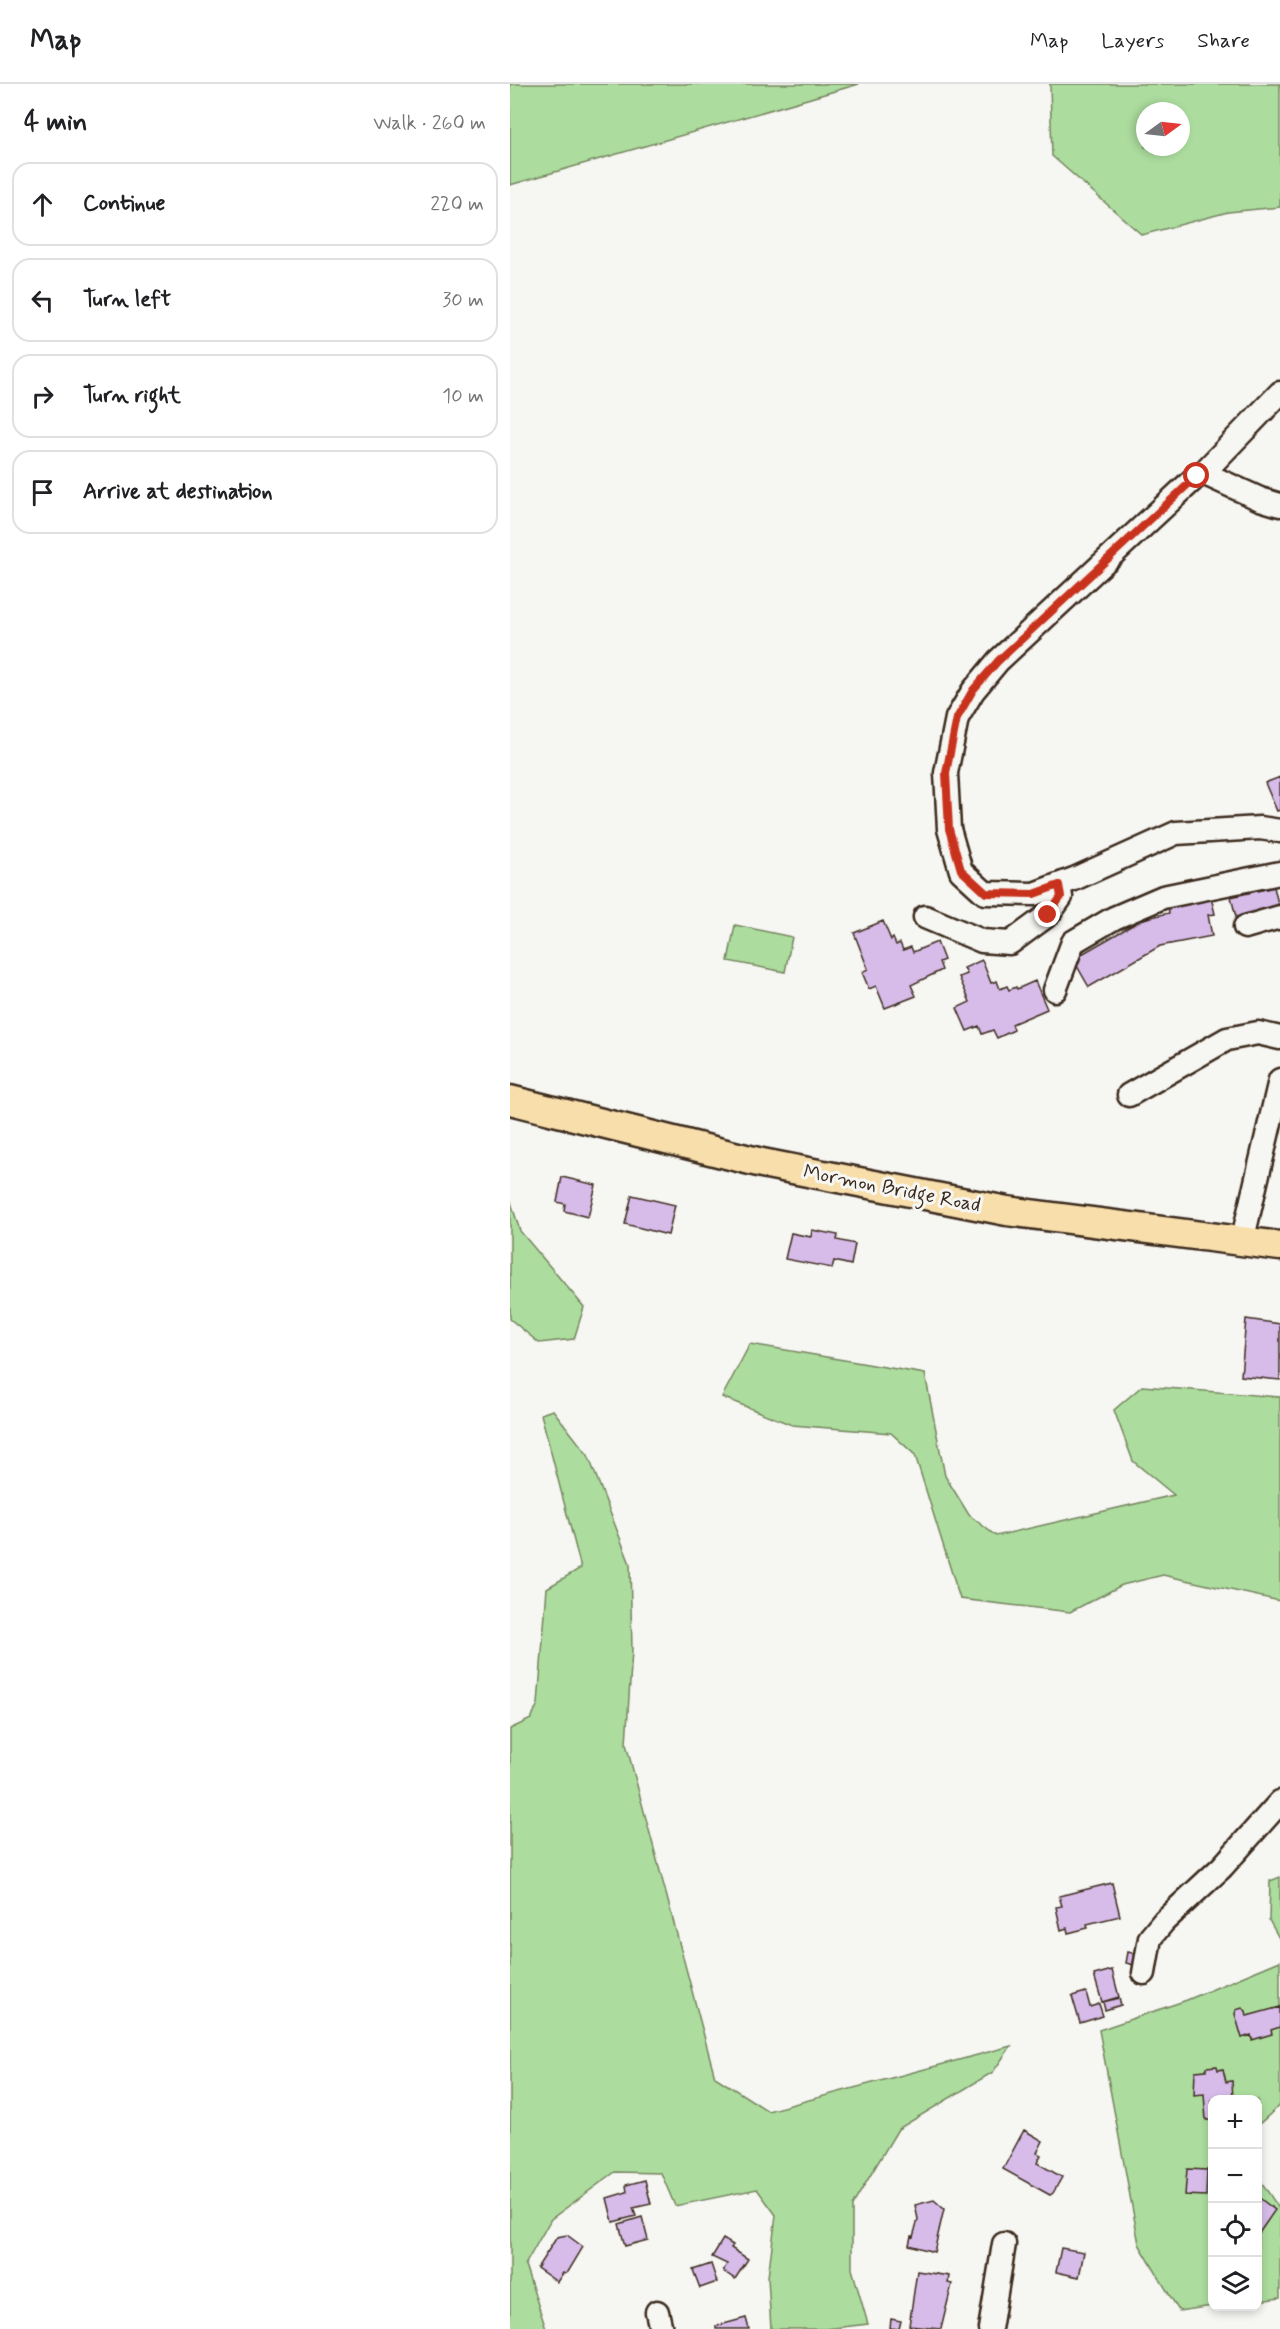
<!DOCTYPE html>
<meta charset="utf-8">
<style>
:root{--surface:#fff;--page:#f6f6f6;--text:#202124;--muted:#757577;--line:#e0e0e0}
body{margin:0;font-family:Mynerve,sans-serif;background:var(--page);color:var(--text)}
.controls{position:absolute;right:18px;bottom:18px;display:grid;overflow:hidden;border-radius:12px;box-shadow:0 3px 9px #0003}
.controls button{width:54px;height:54px;display:grid;place-items:center;padding:0;border:0;border-bottom:2px solid var(--line);background:var(--surface);color:var(--text);font:30px sans-serif}
.compass{position:absolute;left:626px;top:18px;width:54px;height:54px;border-radius:50%;background:var(--surface);box-shadow:0 3px 9px #0003;rotate:75deg}
.stop{position:absolute;width:18px;height:18px;margin:-14px;border:4px solid #c8321e;border-radius:50%;background:#fff}
.stop.end{background:#c8321e;border-color:#fff;box-shadow:0 2px 6px #0008}
.list{margin:0;padding:0;list-style:none}
h2{display:flex;justify-content:space-between;align-items:center;height:78px;margin:0;padding:0 24px;font-size:26px}
h2 small{font-size:20px;font-weight:400;color:var(--muted)}
.list li{display:grid;grid-template-columns:39px 1fr auto;gap:18px;align-items:center;box-sizing:border-box;height:84px;margin:0 12px 12px;padding:0 12px;border:2px solid var(--line);border-radius:18px}
.list b{display:block;font-size:22px;white-space:nowrap}
.list em{font-size:20px;font-style:normal;color:var(--muted)}
.icon{flex:none;width:33px;height:33px;fill:none;stroke:currentColor;stroke-width:2;stroke-linecap:round;stroke-linejoin:round}
.map{position:relative;flex:none;width:770px;height:2245px;overflow:hidden}
header{display:flex;align-items:center;gap:36px;box-sizing:border-box;height:84px;padding:0 30px;background:var(--surface);border-bottom:2px solid var(--line)}
header strong{font-size:28px}
nav{display:flex;gap:33px;margin-inline-start:auto;font-size:21px}
main{display:flex}
aside{flex:1;background:var(--surface)}
.map>svg:first-child{display:block}
.green{fill:#acdd9e;stroke:#74845e;stroke-width:1.5;fill-rule:evenodd}
.building{fill:#d7bcea;stroke:#3b2a1e;stroke-width:1.5}
.lines{fill:none;stroke-linecap:round;stroke-linejoin:round}
.minor-casing{stroke:#3b2a1e;stroke-width:27}
.major-casing{stroke:#3b2a1e;stroke-width:33}
.minor{stroke:#f6f6f2;stroke-width:22}
.major{stroke:#f8deab;stroke-width:28}
.route{stroke:#c8321e;stroke-width:8}
.labels{text-anchor:middle;dominant-baseline:central;stroke-width:6;stroke-linejoin:round;paint-order:stroke}
.street-label{font-size:20px;fill:#3b2a1e;stroke:#f6f6f2}
</style>
<header>
<strong>Map</strong>
<nav><a>Map</a><a>Layers</a><a>Share</a></nav>
</header>
<main>
<aside>
<h2>4 min<small>Walk · 260 m</small></h2>
<ul class="list">
<li><svg class="icon" aria-label="ahead" viewBox="0 0 24 24"><path d="M12 20V5M6 11l6-6 6 6"/></svg><div><b>Continue</b></div><em>220 m</em></li>
<li><svg class="icon" aria-label="left" viewBox="0 0 24 24"><path d="M17 20v-9H6M10 6l-5 5 5 5"/></svg><div><b>Turn left</b></div><em>30 m</em></li>
<li><svg class="icon" aria-label="right" viewBox="0 0 24 24"><path d="M7 20v-9h11M14 6l5 5-5 5"/></svg><div><b>Turn right</b></div><em>10 m</em></li>
<li><svg class="icon" aria-label="arrive" viewBox="0 0 24 24"><path d="M6 21V4h12l-3 4 3 4H6"/></svg><div><b>Arrive at destination</b></div></li>
</ul>
</aside>
<div class="map">
<svg width="770" height="2245" viewBox="0 0 770 2245">
<rect width="100%" height="100%" fill="#f6f6f2"/>
<filter id="ink" filterUnits="userSpaceOnUse"><feTurbulence type="fractalNoise" baseFrequency=".0167" numOctaves="2"/><feDisplacementMap in="SourceGraphic" scale="12" xChannelSelector="R" yChannelSelector="G"/><feConvolveMatrix kernelMatrix="1 2 1 2 8 2 1 2 1" color-interpolation-filters="sRGB"/></filter>
<g filter="url(#ink)">
<!-- green -->
<path class="green" d="M 0,0 L 349,0 L 0,101 Z
M 540,0 L 770,0 L 770,123 L 718,128 L 632,151 L 542,72 ZM 635,27 L 671,27 L 671,63 L 635,63 Z
M 225,841 L 282,853 L 275,888 L 218,877 Z
M 0,1115 L 10,1147 L 74,1223 L 64,1255 L 29,1259 L 0,1235 Z
M 240,1260 L 415,1290 L 435,1392 L 459,1431 L 486,1452 L 664,1411 L 623,1377 L 604,1326 L 632,1302 L 770,1313 L 770,1517 L 653,1491 L 612,1501 L 560,1528 L 450,1515 L 405,1371 L 381,1349 L 282,1341 L 212,1313 Z
M 43,1326 L 78,1371 L 120,1480 L 122,1566 L 116,1660 L 205,1993 L 258,2027 L 501,1962 L 483,1988 L 388,2045 L 342,2122 L 342,2185 L 358,2240 L 315,2245 L 261,2245 L 258,2193 L 266,2131 L 247,2105 L 165,2122 L 151,2089 L 105,2088 L 41,2135 L 15,2181 L 36,2245 L 0,2245 L 0,1645 L 21,1635 L 28,1620 L 37,1504 L 71,1484 L 31,1330 Z
M 770,1793 L 770,1856 L 759,1836 L 760,1797 Z
M 770,1877 L 770,2021 L 748,2041 L 748,2016 L 702,2016 L 702,2222 L 669,2227 L 629,2160 L 589,1946 L 677,1916 Z
M 748,2093 L 770,2126 L 770,2214 L 748,2217 Z"/>
<!-- building -->
<path class="building" d="M 770,693 L 770,726 L 767,727 L 755,699 Z
M 764,803 L 770,828 L 727,837 L 721,813 Z
M 701,813 L 705,830 L 698,831 L 702,852 L 650,862 L 579,903 L 563,875 L 633,835 L 659,829 L 658,822 Z
M 373,837 L 381,856 L 383,854 L 386,861 L 390,859 L 393,866 L 401,863 L 403,868 L 427,858 L 434,876 L 429,878 L 432,886 L 401,901 L 406,912 L 375,924 L 366,902 L 359,905 L 352,888 L 358,885 L 344,849 Z
M 472,876 L 481,899 L 487,897 L 490,905 L 497,902 L 499,906 L 506,903 L 507,905 L 525,897 L 537,925 L 502,940 L 504,946 L 487,954 L 483,946 L 472,950 L 469,942 L 457,947 L 447,924 L 460,918 L 449,893 L 457,890 L 454,884 Z
M 52,1093 L 86,1101 L 78,1133 L 54,1127 L 55,1120 L 47,1118 Z
M 122,1111 L 165,1121 L 158,1151 L 115,1140 Z
M 302,1146 L 328,1151 L 327,1156 L 345,1160 L 341,1181 L 324,1177 L 322,1184 L 275,1175 L 281,1149 L 301,1153 Z
M 736,1235 L 770,1240 L 770,1296 L 731,1292 Z
M 602,1799 L 610,1832 L 577,1840 L 578,1844 L 558,1849 L 557,1844 L 551,1846 L 546,1823 L 552,1822 L 549,1812 Z
M 618,1868 L 631,1871 L 628,1882 L 616,1879 Z
M 602,1886 L 609,1913 L 592,1918 L 584,1891 Z
M 576,1908 L 580,1923 L 589,1920 L 593,1932 L 570,1939 L 562,1912 Z
M 609,1914 L 611,1921 L 595,1926 L 593,1918 Z
M 770,1923 L 770,1943 L 761,1946 L 762,1950 L 742,1956 L 741,1951 L 732,1954 L 725,1930 L 726,1926 L 732,1924 L 736,1927 L 737,1932 Z
M 707,1982 L 708,1986 L 713,1985 L 716,1998 L 722,1997 L 723,2016 L 702,2016 L 702,2036 L 696,2036 L 694,2010 L 684,2011 L 685,1987 L 696,1986 L 696,1983 Z
M 514,2046 L 533,2057 L 527,2069 L 531,2071 L 527,2079 L 552,2093 L 543,2109 L 540,2111 L 493,2085 Z
M 677,2085 L 697,2086 L 696,2112 L 675,2111 Z
M 135,2096 L 141,2120 L 123,2124 L 126,2132 L 103,2138 L 97,2114 L 117,2108 L 116,2101 Z
M 748,2113 L 765,2126 L 749,2149 L 748,2148 Z
M 424,2116 L 434,2125 L 424,2168 L 399,2161 L 401,2152 L 403,2153 L 408,2135 L 405,2121 Z
M 132,2133 L 138,2156 L 115,2162 L 109,2140 Z
M 57,2151 L 73,2163 L 58,2188 L 55,2190 L 53,2189 L 47,2198 L 27,2184 L 47,2153 Z
M 213,2155 L 223,2161 L 221,2164 L 238,2175 L 225,2195 L 213,2187 L 217,2180 L 202,2173 Z
M 551,2164 L 574,2168 L 569,2193 L 546,2188 Z
M 201,2180 L 207,2198 L 190,2204 L 183,2186 Z
M 407,2187 L 439,2192 L 438,2199 L 442,2200 L 431,2245 L 399,2242 Z
M 236,2234 L 239,2245 L 206,2245 L 206,2242 Z
M 381,2235 L 391,2237 L 389,2245 L 380,2244 Z"/>
<g class="lines">
<defs>
<path id="minor" d="M 770,309 L 693,389 L 687,392 L 488,577 L 463,607 L 447,634 L 436,689 L 439,745 L 451,787 L 475,809 L 524,810 L 564,795 L 666,749 L 750,744 L 770,747
M 693,389 L 750,415 L 770,421
M 415,833 L 472,857 L 500,859 L 538,831 L 551,813 L 549,801
M 735,843 L 770,833
M 545,906 L 563,858 L 604,834 L 653,813 L 770,789
M 619,1011 L 717,955 L 748,949 L 770,954
M 732,1158 L 770,996
M 634,1889 L 640,1854 L 654,1837 L 712,1783 L 770,1718
M 147,2228 L 151,2245
M 480,2245 L 494,2160"/>
<path id="major" d="M 0,1016 L 252,1079 L 497,1127 L 770,1162"/>
</defs>
<!-- minor casing -->
<use href="#minor" class="minor-casing"/>
<!-- major casing -->
<use href="#major" class="major-casing"/>
<!-- minor -->
<use href="#minor" class="minor"/>
<!-- major -->
<use href="#major" class="major"/>
</g>
</g>
<g class="lines" filter="url(#ink)">
<!-- route -->
<path class="route" d="M 538,831 L 551,813 L 549,801 L 524,810 L 476,809 L 451,786 L 439,745 L 436,689 L 447,634 L 463,606 L 488,577 L 687,392"/>
</g>
<g class="labels">
<!-- street labels -->
<g class="street-label">
<text transform="translate(382 1105) rotate(11)">Mormon Bridge Road</text>
</g>
</g>
</svg>
<div class="controls">
<button>+</button>
<button>−</button>
<button><svg class="icon" aria-label="locate" viewBox="0 0 24 24"><circle cx="12" cy="12" r="6"/><path d="M12 2v4M12 18v4M2 12h4M18 12h4"/></svg></button>
<button><svg class="icon" aria-label="layers" viewBox="0 0 24 24"><path d="M12 4l9 5-9 5-9-5zM3 14l9 5 9-5"/></svg></button>
</div>
<svg class="compass" viewBox="-18 -18 36 36"><path d="M0-13l5 13h-10z" fill="#e53935"/><path d="M0 13l5-13h-10z" fill="#757577"/></svg>
<div class="stop" style="left:687px;top:392px"></div>
<div class="stop end" style="left:538px;top:831px"></div>
</div>
</main>
